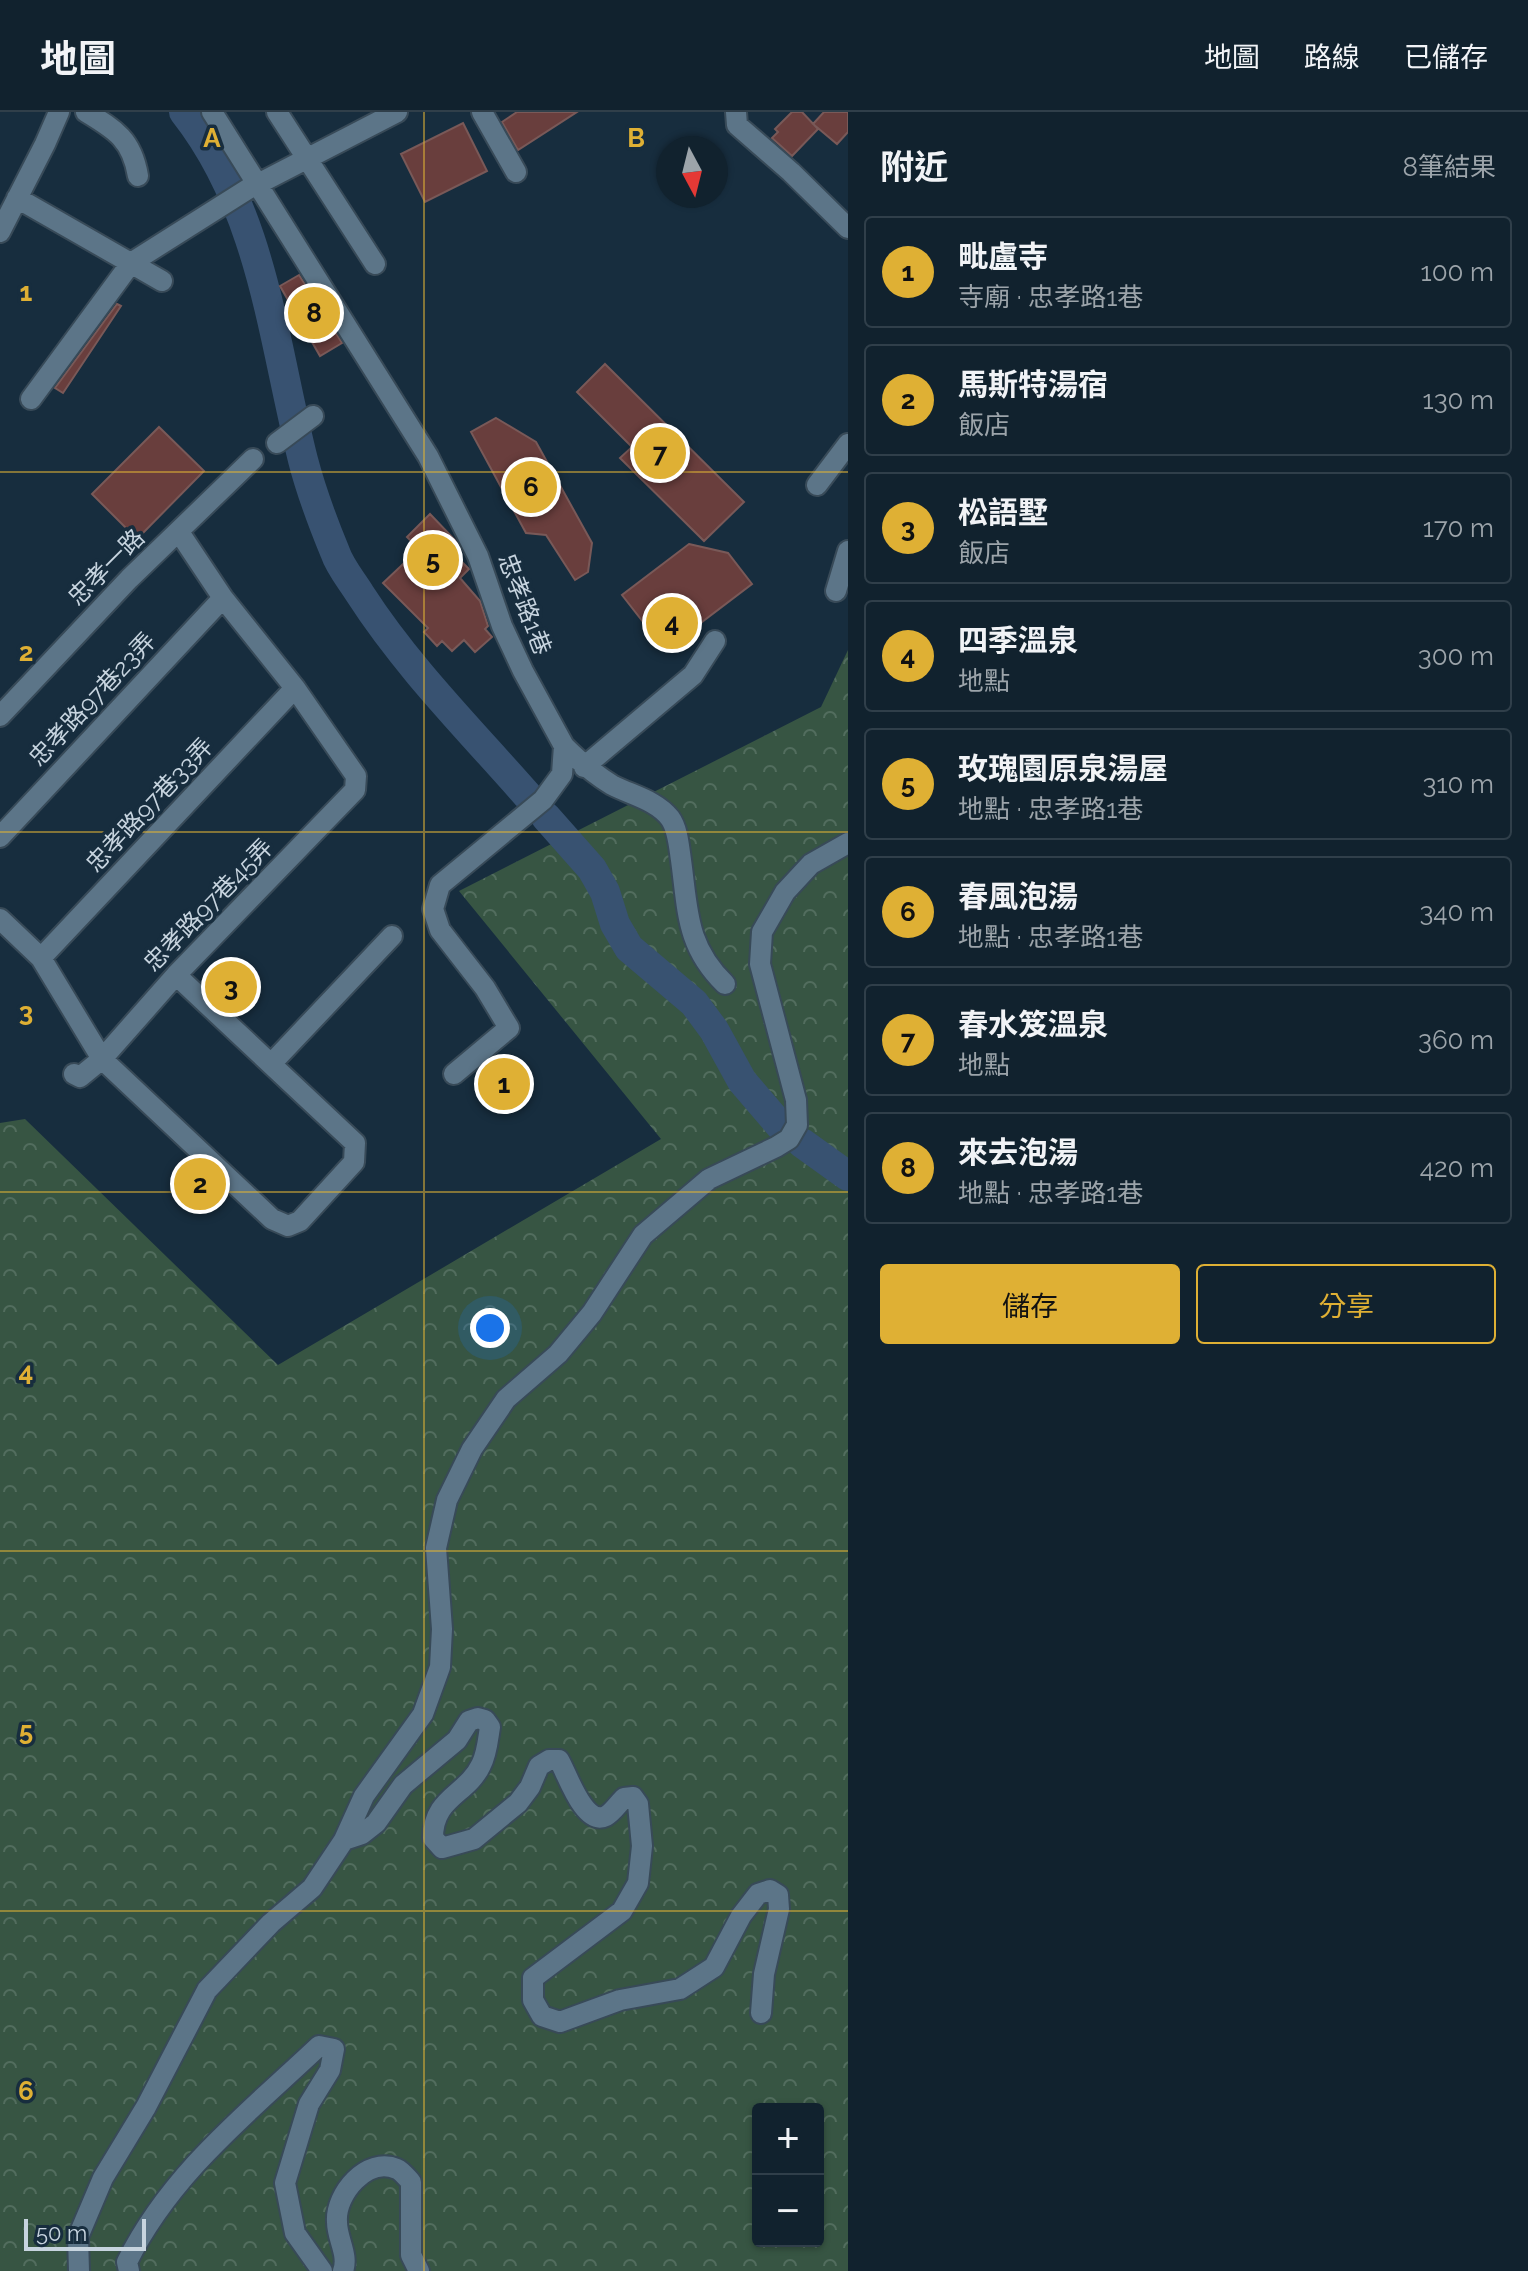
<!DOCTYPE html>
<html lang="zh-TW">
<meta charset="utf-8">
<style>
:root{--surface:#11222e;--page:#1a2a36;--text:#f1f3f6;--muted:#9ca4aa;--line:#303f4a;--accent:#dfb034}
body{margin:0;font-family:Raleway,"Noto Sans TC",sans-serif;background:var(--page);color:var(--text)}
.controls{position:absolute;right:24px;bottom:24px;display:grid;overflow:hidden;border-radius:8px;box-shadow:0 2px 6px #0004}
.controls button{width:72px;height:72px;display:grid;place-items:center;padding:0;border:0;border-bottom:2px solid var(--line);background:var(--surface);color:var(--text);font:40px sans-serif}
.compass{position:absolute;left:656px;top:24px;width:72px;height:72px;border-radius:50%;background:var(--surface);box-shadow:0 2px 6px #0004;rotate:173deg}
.scale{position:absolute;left:24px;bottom:20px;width:122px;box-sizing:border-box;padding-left:8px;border:4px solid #c7d4df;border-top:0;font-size:22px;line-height:28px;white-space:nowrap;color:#c7d4df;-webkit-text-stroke:6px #172d3e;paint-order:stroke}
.you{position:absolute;left:490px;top:1216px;width:28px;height:28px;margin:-20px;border:6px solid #fff;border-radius:50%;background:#1a73e8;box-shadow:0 0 0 12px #1a73e833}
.badge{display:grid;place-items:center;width:52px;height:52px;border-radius:50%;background:var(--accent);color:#111;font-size:26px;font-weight:700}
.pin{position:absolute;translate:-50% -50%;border:4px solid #fff;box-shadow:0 2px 8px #0006}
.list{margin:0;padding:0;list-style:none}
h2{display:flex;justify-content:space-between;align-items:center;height:104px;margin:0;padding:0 32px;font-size:34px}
h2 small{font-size:26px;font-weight:400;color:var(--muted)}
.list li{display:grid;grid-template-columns:52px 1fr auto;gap:24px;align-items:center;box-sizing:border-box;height:112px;margin:0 16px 16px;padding:0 16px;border:2px solid var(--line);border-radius:8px}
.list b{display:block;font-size:30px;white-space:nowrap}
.list p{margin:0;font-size:26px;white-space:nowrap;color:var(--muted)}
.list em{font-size:26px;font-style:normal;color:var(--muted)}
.actions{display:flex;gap:16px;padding:24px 32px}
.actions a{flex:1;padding:18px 0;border:2px solid var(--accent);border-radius:8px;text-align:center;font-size:28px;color:var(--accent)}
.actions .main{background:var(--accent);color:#111}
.map{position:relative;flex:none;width:848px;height:2159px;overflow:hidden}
header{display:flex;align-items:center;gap:48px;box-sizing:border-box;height:112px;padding:0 40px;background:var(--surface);border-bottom:2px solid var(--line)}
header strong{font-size:38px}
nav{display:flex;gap:44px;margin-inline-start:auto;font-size:28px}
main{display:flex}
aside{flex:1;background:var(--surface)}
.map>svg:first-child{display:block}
.forest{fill:url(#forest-crowns);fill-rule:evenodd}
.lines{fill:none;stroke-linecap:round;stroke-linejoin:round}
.river{stroke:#385271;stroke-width:30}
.building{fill:#693e3d;stroke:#795958;stroke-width:2}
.minor-casing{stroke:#384a58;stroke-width:24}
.minor{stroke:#5c7588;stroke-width:20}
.grid{fill:none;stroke:#dfb034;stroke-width:2;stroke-opacity:0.55}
.labels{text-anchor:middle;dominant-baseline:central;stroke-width:7;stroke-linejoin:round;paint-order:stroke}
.street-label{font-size:24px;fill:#c7d4df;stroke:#172d3e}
.grid-label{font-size:26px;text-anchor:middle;font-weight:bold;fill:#dfb034;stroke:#172d3e;stroke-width:7;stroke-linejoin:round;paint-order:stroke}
</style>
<header>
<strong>地圖</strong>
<nav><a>地圖</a><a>路線</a><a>已儲存</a></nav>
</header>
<main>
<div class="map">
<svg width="848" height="2159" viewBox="0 0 848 2159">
<defs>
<pattern id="forest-crowns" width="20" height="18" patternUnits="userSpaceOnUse" patternTransform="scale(2)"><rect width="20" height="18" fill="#375543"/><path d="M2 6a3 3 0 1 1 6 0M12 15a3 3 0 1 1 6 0" fill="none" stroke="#526d5e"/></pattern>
</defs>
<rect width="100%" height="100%" fill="#172d3e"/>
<!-- forest -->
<path class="forest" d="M 848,538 L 848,2159 L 0,2159 L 0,1011 L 25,1007 L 278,1253 L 661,1027 L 459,779 L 821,595 ZM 758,1997 L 818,1997 L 818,2129 L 758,2129 Z"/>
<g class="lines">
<!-- river -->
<path class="river" d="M 184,0 C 263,100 273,229 303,348 C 311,379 323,411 335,440 C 340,455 352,469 360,482 C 407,555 470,618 527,683
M 546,705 L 592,757 L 605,780 L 615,812 L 629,836 L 694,891 L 714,918 L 742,969 L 784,1018
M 802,1031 L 848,1064"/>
</g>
<!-- building -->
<path class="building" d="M 517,0 L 577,0 L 518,38 L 502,10 Z
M 792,0 L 802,0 L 818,17 L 792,44 L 772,26 L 778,20 L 775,17 Z
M 824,0 L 848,0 L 848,20 L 837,32 L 813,12 Z
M 463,11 L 487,59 L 425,90 L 401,42 Z
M 299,163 L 342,231 L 320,244 L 280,174 Z
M 117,192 L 121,194 L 63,281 L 55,276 Z
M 605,252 L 744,390 L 704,429 L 620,346 L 632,335 L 577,280 Z
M 496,306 L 536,330 L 592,431 L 588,460 L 575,468 L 546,423 L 526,421 L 471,320 Z
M 159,315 L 204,359 L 137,427 L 92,382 Z
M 430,402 L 455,428 L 458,433 L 451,439 L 469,457 L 460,466 L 480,489 L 488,514 L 485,517 L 492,525 L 475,540 L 464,528 L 452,539 L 442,529 L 437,534 L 424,520 L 428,516 L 383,471 L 419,437 L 407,425 Z
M 689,432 L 728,441 L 752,472 L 665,538 L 622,483 Z"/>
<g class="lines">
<defs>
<path id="minor" d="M 86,0 C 116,18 132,28 138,64
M 212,0 L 428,344 L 478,444 L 502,514 L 523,559 L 564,634 L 562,662 L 543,688 L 440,773 L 433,797 L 440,818 L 485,876 L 509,916 L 454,962
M 277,0 L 375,152
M 482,0 L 516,60
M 736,0 L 737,13 L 791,60 L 848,116
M 17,86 L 162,169
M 0,120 L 45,32 L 59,0
M 31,287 L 131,151 L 248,77 L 397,0
M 277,331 L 313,304
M 817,373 L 848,332
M 836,479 L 848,439
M 0,604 L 129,467 L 253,347
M 564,634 C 579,649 594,662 612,673 C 631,683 656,688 670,706 C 678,717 679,735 681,748 C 688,799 686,834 725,872
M 584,655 L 693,563 L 715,529
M 0,725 L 223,486
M 0,807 L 41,846 L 102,947 L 272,1107 L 288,1114 L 300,1109 L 354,1050 L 355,1031 L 176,863
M 41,846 L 295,576
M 271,952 L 392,824
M 74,962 L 80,965 L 102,947 L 176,863 L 355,678 L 356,664 L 295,576 L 223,486 L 179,420
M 344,1728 L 362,1722 L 376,1711 L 403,1673 L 457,1628 L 469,1609 L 478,1606 L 485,1608 L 490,1615 C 488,1627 487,1642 481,1653 C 467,1683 433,1685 433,1726 L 442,1736 L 474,1727 L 518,1691 L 530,1675 L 539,1654 L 549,1648 L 559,1648 C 567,1661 584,1715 606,1704 C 612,1701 619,1691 624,1686 L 633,1685 L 638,1692 L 642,1734 L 638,1771 L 622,1799 L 533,1866 L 533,1888 L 542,1904 L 560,1910 L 620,1888 L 680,1877 L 714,1855 L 741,1804 L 758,1782 L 770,1778 L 778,1783 L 779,1797 L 764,1862 L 761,1901
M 79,2159 L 78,2125 L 103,2066 L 146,1995 L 207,1878 L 271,1811 L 312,1776 L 344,1728 L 364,1684 L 423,1602 L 440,1555 L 442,1517 L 436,1436 L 447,1388 L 472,1337 L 506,1287 L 558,1242 L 592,1201 L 643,1123 L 709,1067 L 776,1035 L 789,1027 L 797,1013 L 796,988 L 760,852 L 762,820 L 785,780 L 811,752 L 848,731
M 129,2159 L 127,2150 C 171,2061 248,2001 319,1934 L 334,1937 L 330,1958 L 309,1992 L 285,2071 L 295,2121 L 322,2159
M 343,2159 C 349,2143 337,2127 337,2110 C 335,2082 367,2044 397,2057 C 402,2059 407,2066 411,2070 L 411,2143 L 419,2159"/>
</defs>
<!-- minor casing -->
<use href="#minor" class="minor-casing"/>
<!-- minor -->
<use href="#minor" class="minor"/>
</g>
<!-- grid -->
<path class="grid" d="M 424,0 L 424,2159M 0,360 L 848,360M 0,720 L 848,720M 0,1080 L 848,1080M 0,1439 L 848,1439M 0,1799 L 848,1799"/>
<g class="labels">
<!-- street labels -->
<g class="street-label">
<text transform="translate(106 455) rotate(-45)">忠孝一路</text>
<text transform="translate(525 492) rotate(69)">忠孝路1巷</text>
<text transform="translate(92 587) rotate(-47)">忠孝路97巷23弄</text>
<text transform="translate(149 693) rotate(-47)">忠孝路97巷33弄</text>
<text transform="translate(208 793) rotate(-46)">忠孝路97巷45弄</text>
</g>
</g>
<g class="grid-label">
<text x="212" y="35">A</text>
<text x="636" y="35">B</text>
<text x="26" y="189">1</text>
<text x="26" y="549">2</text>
<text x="26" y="909">3</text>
<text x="26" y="1269">4</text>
<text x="26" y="1628">5</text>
<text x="26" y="1988">6</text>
</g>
</svg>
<div class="controls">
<button>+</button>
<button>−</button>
</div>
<svg class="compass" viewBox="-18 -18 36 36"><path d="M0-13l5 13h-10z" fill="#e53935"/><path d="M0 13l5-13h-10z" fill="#9ca4aa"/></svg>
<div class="scale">50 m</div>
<div class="you"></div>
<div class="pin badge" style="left:504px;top:972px">1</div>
<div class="pin badge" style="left:200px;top:1072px">2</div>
<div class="pin badge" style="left:231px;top:875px">3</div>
<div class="pin badge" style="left:672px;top:511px">4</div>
<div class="pin badge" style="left:433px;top:448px">5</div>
<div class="pin badge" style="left:531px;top:375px">6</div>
<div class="pin badge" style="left:660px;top:341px">7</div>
<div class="pin badge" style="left:314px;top:201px">8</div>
</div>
<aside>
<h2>附近<small>8筆結果</small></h2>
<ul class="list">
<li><span class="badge">1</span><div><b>毗盧寺</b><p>寺廟 · 忠孝路1巷</p></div><em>100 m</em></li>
<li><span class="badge">2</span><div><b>馬斯特湯宿</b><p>飯店</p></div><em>130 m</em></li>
<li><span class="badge">3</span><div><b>松語墅</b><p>飯店</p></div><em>170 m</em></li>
<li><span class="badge">4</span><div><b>四季溫泉</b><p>地點</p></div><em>300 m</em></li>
<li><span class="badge">5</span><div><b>玫瑰園原泉湯屋</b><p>地點 · 忠孝路1巷</p></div><em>310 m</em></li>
<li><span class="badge">6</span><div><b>春風泡湯</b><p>地點 · 忠孝路1巷</p></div><em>340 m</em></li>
<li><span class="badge">7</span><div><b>春水笈溫泉</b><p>地點</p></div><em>360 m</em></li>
<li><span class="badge">8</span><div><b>來去泡湯</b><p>地點 · 忠孝路1巷</p></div><em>420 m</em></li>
</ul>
<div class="actions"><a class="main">儲存</a><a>分享</a></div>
</aside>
</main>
